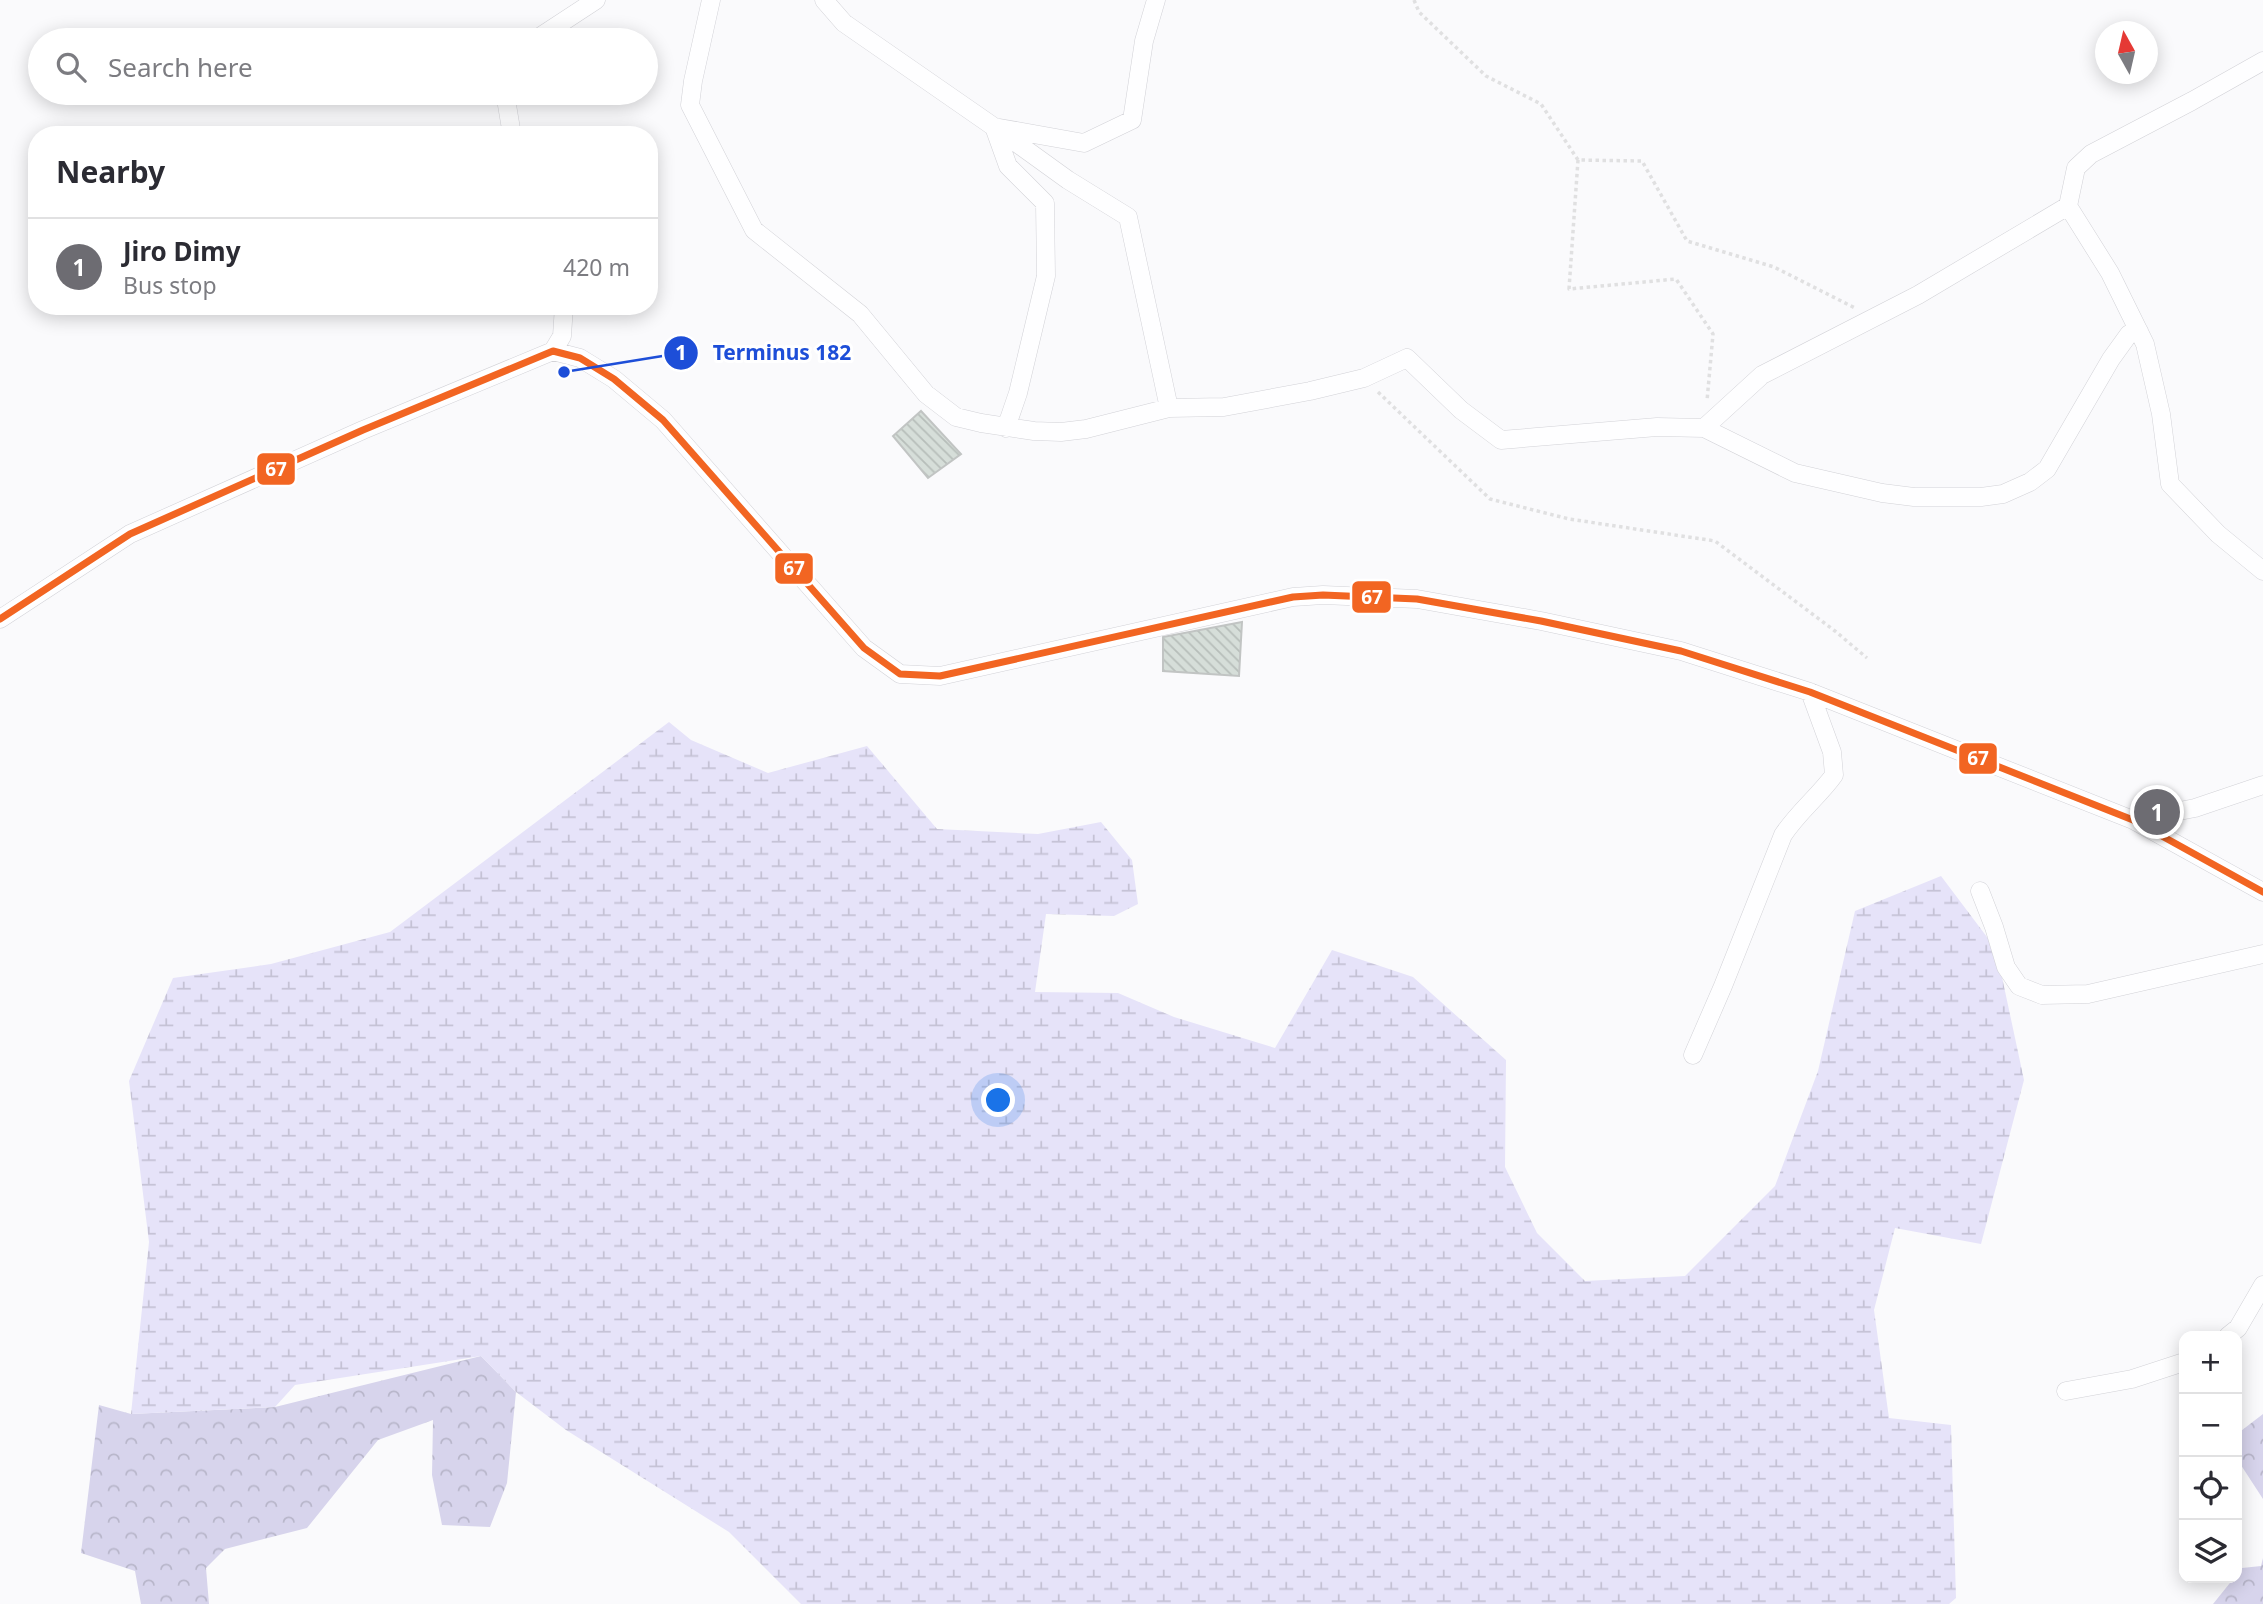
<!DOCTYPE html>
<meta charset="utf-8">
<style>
:root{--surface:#fff;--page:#f2f2f3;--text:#2b2b33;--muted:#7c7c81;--line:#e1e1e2;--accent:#6d6c72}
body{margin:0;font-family:"Noto Sans",sans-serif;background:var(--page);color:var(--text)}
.controls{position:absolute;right:21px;bottom:21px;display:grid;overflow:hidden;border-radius:14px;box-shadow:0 4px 18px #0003}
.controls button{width:63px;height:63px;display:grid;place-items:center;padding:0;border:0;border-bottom:2px solid var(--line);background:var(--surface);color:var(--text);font:35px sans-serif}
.compass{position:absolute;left:2095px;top:21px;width:63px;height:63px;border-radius:50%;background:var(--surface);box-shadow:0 4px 18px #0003;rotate:352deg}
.you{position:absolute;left:999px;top:1101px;width:24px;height:24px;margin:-18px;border:5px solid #fff;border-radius:50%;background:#1a73e8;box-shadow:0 0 0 10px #1a73e833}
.badge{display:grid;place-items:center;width:46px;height:46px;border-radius:50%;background:var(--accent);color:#fff;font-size:23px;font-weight:700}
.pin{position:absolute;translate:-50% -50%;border:4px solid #fff;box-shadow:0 2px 7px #0006}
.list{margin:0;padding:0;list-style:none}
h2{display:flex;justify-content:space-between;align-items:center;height:91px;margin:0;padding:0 28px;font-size:30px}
h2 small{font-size:23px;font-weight:400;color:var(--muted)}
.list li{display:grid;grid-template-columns:46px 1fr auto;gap:21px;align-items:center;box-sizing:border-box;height:98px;padding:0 28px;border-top:2px solid var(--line)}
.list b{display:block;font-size:26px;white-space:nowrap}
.list p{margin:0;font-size:23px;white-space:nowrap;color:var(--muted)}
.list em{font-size:23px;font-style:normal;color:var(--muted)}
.icon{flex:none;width:38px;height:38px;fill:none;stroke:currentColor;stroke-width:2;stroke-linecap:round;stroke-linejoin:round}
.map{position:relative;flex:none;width:2263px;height:1604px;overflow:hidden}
.search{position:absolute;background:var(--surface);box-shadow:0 4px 18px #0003;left:28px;top:28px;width:630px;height:77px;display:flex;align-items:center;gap:18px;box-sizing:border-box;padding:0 24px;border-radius:38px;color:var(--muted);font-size:26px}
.panel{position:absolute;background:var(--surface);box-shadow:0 4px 18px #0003;left:28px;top:126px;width:630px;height:189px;border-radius:28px}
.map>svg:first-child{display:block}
.forest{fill:url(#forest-crowns)}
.wetland{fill:url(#wetland-marsh)}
.building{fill:url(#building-back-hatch);stroke:#c1c4c3;stroke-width:2}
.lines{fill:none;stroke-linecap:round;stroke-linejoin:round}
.minor-casing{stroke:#d2d2d7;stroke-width:19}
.path{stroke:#e0e0e1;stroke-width:3.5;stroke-dasharray:3.5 3.5;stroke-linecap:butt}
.minor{stroke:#fefeff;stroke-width:18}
.bus-1-casing{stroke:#fff;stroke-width:12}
.bus-1{stroke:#f26522;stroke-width:7}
.leader{fill:none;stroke:#1d4ed8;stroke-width:2.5}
.callout-dot{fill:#1d4ed8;stroke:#fff;stroke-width:2.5}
.mark-label{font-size:21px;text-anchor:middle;font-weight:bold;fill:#fff}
.callout-label{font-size:21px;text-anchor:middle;font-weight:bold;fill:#1d4ed8;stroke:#fff;stroke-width:6;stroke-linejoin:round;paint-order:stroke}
.line-badge{stroke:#fff;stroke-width:2.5}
.badge-label{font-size:19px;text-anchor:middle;font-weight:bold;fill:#fff}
</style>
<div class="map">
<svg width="2263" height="1604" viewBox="0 0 2263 1604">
<defs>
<pattern id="forest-crowns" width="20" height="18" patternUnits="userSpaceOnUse" patternTransform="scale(1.75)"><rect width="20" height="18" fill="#d7d4ec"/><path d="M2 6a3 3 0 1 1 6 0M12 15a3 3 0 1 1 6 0" fill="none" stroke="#b8b6ca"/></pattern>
<pattern id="wetland-marsh" width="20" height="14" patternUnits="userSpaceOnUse" patternTransform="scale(1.75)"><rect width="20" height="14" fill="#e6e3f9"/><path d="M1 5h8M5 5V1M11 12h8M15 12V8" fill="none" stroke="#c5c2d5"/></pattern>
<pattern id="building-back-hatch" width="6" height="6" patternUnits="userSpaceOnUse" patternTransform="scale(1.75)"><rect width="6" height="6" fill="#d6ded9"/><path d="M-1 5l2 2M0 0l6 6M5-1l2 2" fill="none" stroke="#b7beba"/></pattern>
</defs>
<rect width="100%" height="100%" fill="#fafafc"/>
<!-- forest -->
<path class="forest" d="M 481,1356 L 516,1392 L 507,1483 L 490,1527 L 442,1525 L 432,1475 L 433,1420 L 378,1440 L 307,1528 L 225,1549 L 206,1568 L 209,1604 L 141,1604 L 135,1571 L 81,1553 L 99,1405 L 131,1414 L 275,1407 Z
M 2263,1414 L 2263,1499 L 2237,1459 L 2237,1434 Z
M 2263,1558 L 2263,1604 L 2213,1604 L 2242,1568 L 2261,1566 Z"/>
<!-- wetland -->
<path class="wetland" d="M 669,722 L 691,740 L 768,773 L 867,746 L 937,829 L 1038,834 L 1101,822 L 1132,860 L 1138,904 L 1114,916 L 1046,914 L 1035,992 L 1118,993 L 1174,1017 L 1275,1048 L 1332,950 L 1413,977 L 1506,1060 L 1505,1167 L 1537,1233 L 1585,1281 L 1685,1276 L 1775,1186 L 1818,1071 L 1855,911 L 1941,876 L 1996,949 L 2024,1080 L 1981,1244 L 1895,1228 L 1874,1310 L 1889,1418 L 1951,1425 L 1956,1598 L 1949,1604 L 801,1604 L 729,1532 L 566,1430 L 516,1392 L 481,1356 L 295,1385 L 275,1407 L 131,1414 L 149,1242 L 129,1081 L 173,978 L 271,964 L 390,932 Z"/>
<!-- building -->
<path class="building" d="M 921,411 L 961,454 L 928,478 L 893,436 Z
M 1242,622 L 1239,676 L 1163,671 L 1163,637 Z"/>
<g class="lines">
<defs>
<path id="minor" d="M 711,0 L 693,81 L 690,105 L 754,230 L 860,314 L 926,394 L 956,417 L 981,423 L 1034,431 L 1061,432 L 1086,429 L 1169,408 L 1224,407 L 1310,391 L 1364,378 L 1407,358 L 1461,410 L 1501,440 L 1657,427 L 1704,428 L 1762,375 L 1918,295 L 2068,206 L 2076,168 L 2091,154 L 2192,101 L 2263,61
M 824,0 L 844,23 L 994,127 L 1084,143 L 1132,120 L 1144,41 L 1156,0
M 535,40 L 596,0
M 505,93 L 512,135
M 994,127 L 1008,166 L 1045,203 L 1046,276 L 1018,393 L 1006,428
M 1000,131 L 1068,180 L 1128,217 L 1169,408
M 2068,206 L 2110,273 L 2145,344 L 2161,414 L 2170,484 L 2218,534 L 2263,571
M 553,351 L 562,336 L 564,306
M 1704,428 L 1795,473 L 1882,493 L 1914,497 L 1981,497 L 2003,494 L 2030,482 L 2047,469 L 2111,359 L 2129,334 L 2139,331
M 0,619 L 130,534 L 363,430 L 553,351 L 580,358 L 614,379 L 663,420 L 864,648 L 900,674 L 940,676 L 1293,597 L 1323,595 L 1417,599 L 1541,621 L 1681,651 L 1810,692 L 2133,820 L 2263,892
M 2133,820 L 2195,808 L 2263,785
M 1980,891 L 1994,927 L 2006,967 L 2019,986 L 2042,995 L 2088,994 L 2263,954
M 1693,1055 L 1723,986 L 1783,835 C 1798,812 1819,796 1834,775 L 1832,752 L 1810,692
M 2228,1336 L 2238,1328 L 2263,1285
M 2066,1391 L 2132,1379 L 2184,1362"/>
</defs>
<!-- minor casing -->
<use href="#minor" class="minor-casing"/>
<!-- path -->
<path class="path" d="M 1414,0 L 1419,12 L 1486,76 L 1541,104 L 1578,160 L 1642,161 L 1687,241 L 1774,267 L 1855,308
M 1578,160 L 1569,289 L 1676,279 L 1713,334 L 1707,401
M 1378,392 L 1490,499 L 1569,519 L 1715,541 L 1835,631 L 1867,658"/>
<!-- minor -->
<use href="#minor" class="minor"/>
<defs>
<path id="bus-1" d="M 0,619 L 130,534 L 363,430 L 553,351 L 580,358 L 614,379 L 663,420 L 864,648 L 900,674 L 940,676 L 1293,597 L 1323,595 L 1417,599 L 1541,621 L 1681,651 L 1810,692 L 2133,820 L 2263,892"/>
</defs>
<!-- bus-1 casing -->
<use href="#bus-1" class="bus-1-casing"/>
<!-- bus-1 -->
<use href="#bus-1" class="bus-1"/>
</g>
<!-- callouts -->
<path class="leader" d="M564 372L681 353"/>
<g class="callout-dot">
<circle cx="564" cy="372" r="7"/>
<circle cx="681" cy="353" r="18"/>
</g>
<g class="mark-label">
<text x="681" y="360">1</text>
</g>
<g class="callout-label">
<text x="782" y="360">Terminus 182</text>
</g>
<g class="line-badge">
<rect x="256" y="452" width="40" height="34" rx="7" fill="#f26522"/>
<rect x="774" y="552" width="40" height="33" rx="7" fill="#f26522"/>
<rect x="1351" y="580" width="41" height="34" rx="7" fill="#f26522"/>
<rect x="1958" y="742" width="40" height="33" rx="7" fill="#f26522"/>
</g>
<g class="badge-label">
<text x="276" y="476">67</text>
<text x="794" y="575">67</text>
<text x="1372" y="604">67</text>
<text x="1978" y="765">67</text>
</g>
</svg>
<div class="controls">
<button>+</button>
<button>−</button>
<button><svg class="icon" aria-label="locate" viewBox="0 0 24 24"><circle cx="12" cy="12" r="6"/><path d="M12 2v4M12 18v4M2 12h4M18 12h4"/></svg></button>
<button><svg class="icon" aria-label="layers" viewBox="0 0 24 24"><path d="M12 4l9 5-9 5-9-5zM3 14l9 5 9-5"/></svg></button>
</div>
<svg class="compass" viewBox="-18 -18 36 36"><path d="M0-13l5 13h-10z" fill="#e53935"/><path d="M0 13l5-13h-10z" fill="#7c7c81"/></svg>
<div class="you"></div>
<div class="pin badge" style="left:2157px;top:812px">1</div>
<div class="search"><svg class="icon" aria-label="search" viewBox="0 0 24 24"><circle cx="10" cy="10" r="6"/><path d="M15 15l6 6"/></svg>Search here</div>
<section class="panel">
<h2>Nearby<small></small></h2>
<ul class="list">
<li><span class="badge">1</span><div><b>Jiro Dimy</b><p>Bus stop</p></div><em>420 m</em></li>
</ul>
</section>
</div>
